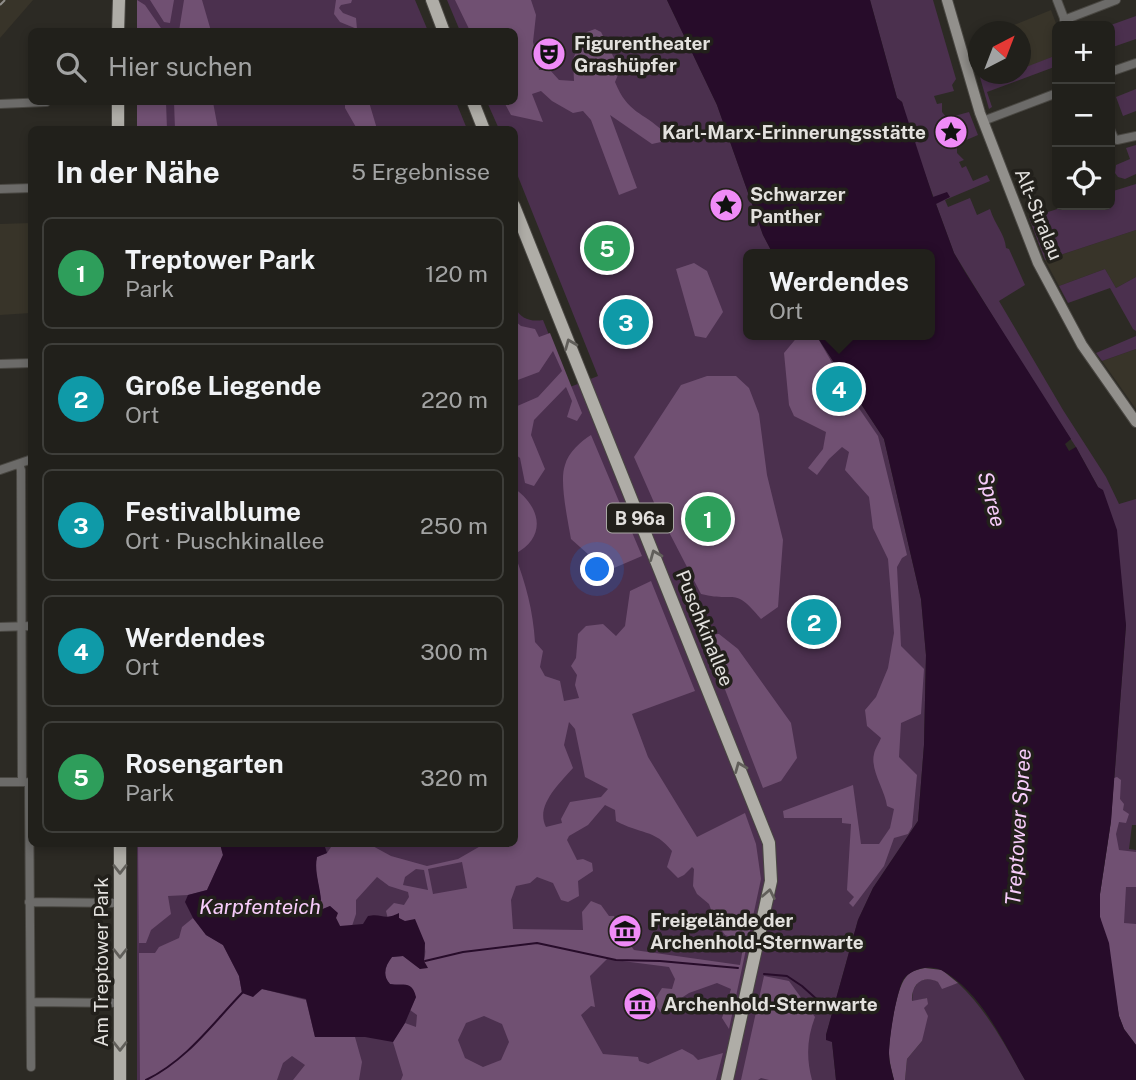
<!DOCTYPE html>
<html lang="de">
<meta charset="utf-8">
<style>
:root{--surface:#21201b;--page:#292824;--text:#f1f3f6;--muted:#a2a3a3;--line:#3e3e3a;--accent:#ef8bf7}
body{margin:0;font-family:"Public Sans",sans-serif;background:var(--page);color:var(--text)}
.controls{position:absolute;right:21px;top:21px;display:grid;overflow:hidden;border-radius:10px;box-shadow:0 4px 10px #0003}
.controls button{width:63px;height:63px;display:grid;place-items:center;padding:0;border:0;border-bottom:2px solid var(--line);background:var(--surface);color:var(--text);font:35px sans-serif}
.compass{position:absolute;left:968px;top:21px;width:63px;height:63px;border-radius:50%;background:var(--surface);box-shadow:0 4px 10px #0003;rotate:42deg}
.you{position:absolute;left:598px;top:570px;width:24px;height:24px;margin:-18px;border:5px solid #fff;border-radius:50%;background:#1a73e8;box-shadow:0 0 0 10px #1a73e833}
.badge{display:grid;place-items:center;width:46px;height:46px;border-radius:50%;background:var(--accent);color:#fff;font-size:23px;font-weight:700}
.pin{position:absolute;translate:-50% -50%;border:4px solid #fff;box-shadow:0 2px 7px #0006}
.popup{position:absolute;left:743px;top:249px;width:192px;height:91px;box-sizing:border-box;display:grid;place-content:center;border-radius:10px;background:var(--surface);filter:drop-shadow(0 2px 5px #0005);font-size:23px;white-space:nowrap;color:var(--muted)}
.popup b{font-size:26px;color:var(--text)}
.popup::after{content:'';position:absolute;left:50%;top:100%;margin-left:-14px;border:14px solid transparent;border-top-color:var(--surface)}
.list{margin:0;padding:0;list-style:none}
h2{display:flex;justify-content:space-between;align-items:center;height:91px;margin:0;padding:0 28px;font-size:30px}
h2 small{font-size:23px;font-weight:400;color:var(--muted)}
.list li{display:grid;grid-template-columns:46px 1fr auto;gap:21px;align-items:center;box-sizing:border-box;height:112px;margin:0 14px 14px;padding:0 14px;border:2px solid var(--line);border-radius:10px}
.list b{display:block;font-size:26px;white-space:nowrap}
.list p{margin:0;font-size:23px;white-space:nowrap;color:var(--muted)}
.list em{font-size:23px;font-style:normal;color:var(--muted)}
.icon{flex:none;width:38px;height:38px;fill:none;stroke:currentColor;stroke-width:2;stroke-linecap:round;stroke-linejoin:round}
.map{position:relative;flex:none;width:1136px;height:1080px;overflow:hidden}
.search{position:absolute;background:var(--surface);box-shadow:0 4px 10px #0003;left:28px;top:28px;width:490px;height:77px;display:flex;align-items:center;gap:18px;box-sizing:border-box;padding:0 24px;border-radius:10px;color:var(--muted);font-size:26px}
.panel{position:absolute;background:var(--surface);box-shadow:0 4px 10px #0003;left:28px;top:126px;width:490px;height:721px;border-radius:10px}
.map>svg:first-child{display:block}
.built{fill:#383429}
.green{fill:#4b304e}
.forest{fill:#705072;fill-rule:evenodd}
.water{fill:#270c2a}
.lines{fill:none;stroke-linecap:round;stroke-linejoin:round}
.stream{stroke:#270c2a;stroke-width:2}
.street-casing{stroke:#494742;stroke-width:10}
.secondary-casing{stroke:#494742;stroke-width:12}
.primary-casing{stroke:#494742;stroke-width:14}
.street{stroke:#6c6b69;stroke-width:8}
.secondary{stroke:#92908c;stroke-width:10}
.primary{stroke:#afada7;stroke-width:12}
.rail{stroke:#908e8a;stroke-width:2;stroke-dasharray:14 7;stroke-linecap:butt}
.oneway{stroke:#615f5a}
.labels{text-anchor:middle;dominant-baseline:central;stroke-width:7;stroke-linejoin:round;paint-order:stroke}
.shield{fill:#22201b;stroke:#a9a7a4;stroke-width:2}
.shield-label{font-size:18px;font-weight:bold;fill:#e3e1de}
.poi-label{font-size:19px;font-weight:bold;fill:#e3e1de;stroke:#22201b;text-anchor:start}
.street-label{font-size:19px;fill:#e3e1de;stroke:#22201b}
.water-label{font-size:21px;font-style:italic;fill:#f7ccfa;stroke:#22201b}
</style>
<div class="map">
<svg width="1136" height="1080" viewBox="0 0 1136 1080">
<rect width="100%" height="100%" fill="#2c2a24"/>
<!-- built -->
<path class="built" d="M 0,0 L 33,0 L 0,38 Z
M 1051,10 L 1057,26 L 1057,55 L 1026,68 L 1021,54 L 1020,32 L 1011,31 L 1009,27 Z
M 31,223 L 31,313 L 0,315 L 0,224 Z
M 1136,230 L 1136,277 L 1116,288 L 1105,269 L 1059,286 L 1045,260 Z
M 1136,349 L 1136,409 L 1102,361 Z"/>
<!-- green -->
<path class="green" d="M 137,0 L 415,0 L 428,31 L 137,31 Z
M 447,0 L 667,0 L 717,105 L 763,235 L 773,254 L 748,254 L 748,335 L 816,335 L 884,439 L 921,599 L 926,655 L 924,745 L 918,821 L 873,888 L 858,920 L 826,1035 L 832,1041 L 836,1080 L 137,1080 L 137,844 L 514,844 L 515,307 C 520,319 531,322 543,320 L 570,387 L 598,376 L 515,169 L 514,130 L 499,129 L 487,102 L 514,102 L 514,32 L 460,31 Z
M 870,0 L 933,0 L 956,79 L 952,85 L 954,91 L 934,96 L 937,104 L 942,103 L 942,112 L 947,118 L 969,112 L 978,135 L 957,144 L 957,153 L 964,160 L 959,162 L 962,168 L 966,166 L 973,181 L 987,175 L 990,181 L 945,200 L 948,207 L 970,198 L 977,215 L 990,209 C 995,225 1005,234 1006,248 L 1009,249 L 1025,285 L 999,301 L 1063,410 L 1106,477 L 1119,504 L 1136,499 L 1136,825 L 1132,825 L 1129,849 L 1136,850 L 1136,1045 L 1111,821 L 1126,625 L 1098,487 L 1076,447 L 1035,385 L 954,253 L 910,133 L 902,102 L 897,98 Z
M 1136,16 L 1136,39 L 1110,48 L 1110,26 L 1108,26 Z
M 978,39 L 978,74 L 1020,74 L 1021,54 L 1026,67 L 1057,55 L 1057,66 L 987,92 L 992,107 L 989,109 L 970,42 Z
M 1136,89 L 1136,111 L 1123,116 L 1116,97 Z
M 137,102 L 456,102 L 467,129 L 137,129 Z
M 1136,145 L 1136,174 L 1125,179 L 1118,177 L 1115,173 L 1116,165 L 1130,159 L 1126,148 Z
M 1136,184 L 1136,230 L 1045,260 L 1029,218 L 1070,205 L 1110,205 L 1110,192 Z
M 1105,269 L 1116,288 L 1136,277 L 1136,331 L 1133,329 L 1110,288 L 1068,303 L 1059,286 Z
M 1136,336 L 1136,349 L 1102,361 L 1096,353 Z
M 928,979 C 942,980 941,989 958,983 C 987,1010 1005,1045 1025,1080 L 905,1080 L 907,1059 L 922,1041 L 923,1007 L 927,998 L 912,1002 L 913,990 L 919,981 Z"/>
<!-- forest -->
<path class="forest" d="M 137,0 L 145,5 L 163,31 L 137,31 Z
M 150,0 L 174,0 L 170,23 L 164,22 Z
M 184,0 L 202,0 L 211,31 L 179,31 Z
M 336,0 L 352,0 L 351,3 L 341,5 L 339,8 L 343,13 L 356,18 L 357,29 L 340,22 L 334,14 Z
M 455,0 L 531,0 L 536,15 L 533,42 L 539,70 L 550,70 L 559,80 L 574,81 L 573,59 L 584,33 L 595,29 L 601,32 L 620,70 L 615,82 C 628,114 642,111 664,132 L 661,142 L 652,144 L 610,115 L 637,188 L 619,195 L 591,120 L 583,111 L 573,113 L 552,101 L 541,91 L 532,94 L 543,122 L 511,115 L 504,102 L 514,102 L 514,32 L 470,31 Z
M 137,102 L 166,102 L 167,129 L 137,129 Z
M 174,102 L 213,102 L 218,129 L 175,129 Z
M 345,102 L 369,102 L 377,129 L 357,129 L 345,108 Z
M 694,263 L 707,271 L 723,312 L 706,338 L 695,336 L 676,269 Z
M 515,321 L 521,326 L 535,329 L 539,337 L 550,333 L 582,413 L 577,421 L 567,417 L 572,401 L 566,387 L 534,420 L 531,435 L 545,469 L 534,486 L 525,483 L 520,458 L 515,454 L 515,407 L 538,397 L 562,371 L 553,351 L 539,372 L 515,381 Z
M 799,335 L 816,335 L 856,404 L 878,436 L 907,555 L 902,558 L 897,567 L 901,646 L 924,669 L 921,714 L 901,723 L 899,757 L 917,775 L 912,827 L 908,834 L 894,838 L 884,866 L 853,907 L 849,903 L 854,897 L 847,890 L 851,824 L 842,823 L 842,818 L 784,818 L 783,811 L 853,785 L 861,844 L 879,844 L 890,828 L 894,809 L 887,806 C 885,790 870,770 874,754 C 875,749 879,743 881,738 L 867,726 L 865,710 L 876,697 L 888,668 L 894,633 L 888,559 L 873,528 L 869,497 L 845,470 L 849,452 L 842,447 L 829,459 L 817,475 L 808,468 L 823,449 L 826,432 L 794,416 L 789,405 L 784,353 Z
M 707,376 L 736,376 L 749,388 L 759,414 L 767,475 L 783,540 L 778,607 L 761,619 C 733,585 736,603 701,594 L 656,507 L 634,457 L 681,385 Z
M 591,435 L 642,556 L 614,568 L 598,563 L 571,539 C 568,521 559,481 565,465 C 568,453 581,441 591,435 Z
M 515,489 C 542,508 546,538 515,554 Z
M 515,555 C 526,585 533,610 535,642 L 543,651 L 540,667 L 545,676 L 560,681 L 564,701 L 579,698 L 575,685 L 577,675 L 571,666 L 576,658 L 578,634 L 586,626 L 603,624 L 616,636 L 625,626 L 630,591 L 651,581 L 695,691 L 632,714 L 648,757 L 697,837 L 745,813 L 756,844 L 761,879 L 729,1029 L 722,1018 L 731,989 L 717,983 L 689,993 L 660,1012 L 654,1001 L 662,988 L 672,989 L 675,979 L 669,967 L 607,959 L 590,976 L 595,1007 L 591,1006 L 581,1015 L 603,1054 L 638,1057 L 639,1061 L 648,1064 L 682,1049 L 693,1055 L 698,1060 L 723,1053 L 716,1080 L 401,1080 L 403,1075 L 393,1042 L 405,1023 L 416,1027 L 417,1015 L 410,1010 L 416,997 L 396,985 L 390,984 C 382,975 385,966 392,957 L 403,956 L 420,969 C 434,945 418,930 399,918 L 399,914 L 388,919 L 386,911 L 394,903 L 404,905 L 409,897 L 408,892 L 389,886 L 377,877 L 356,900 L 356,914 L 352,926 L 340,926 L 336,918 L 337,913 L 330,906 L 320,911 L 317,905 L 321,900 L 315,866 L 317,857 L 327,853 L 333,844 L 369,844 L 391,856 L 427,866 L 458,859 L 484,844 L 514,844 ZM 569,722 L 575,729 L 585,777 L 608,789 L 601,797 L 570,802 L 561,819 L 562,823 L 546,827 C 535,806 559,784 573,768 L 564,745 ZM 605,805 L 615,810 L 616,821 C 639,834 655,829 672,851 L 667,867 L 678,878 L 684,875 L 692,867 L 694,869 L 693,886 L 697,894 L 709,904 L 715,921 L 725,935 L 744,942 L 740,965 L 634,950 L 619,929 L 614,916 L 609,916 L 601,905 L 591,901 L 582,912 L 583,930 L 513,929 L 511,900 L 516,886 L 530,883 L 537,877 L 553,883 L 561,900 L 568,902 L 579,896 L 578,881 L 593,871 L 592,863 L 583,859 L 577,860 L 567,840 L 569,836 L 588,825 ZM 462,862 L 467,888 L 433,894 L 428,869 ZM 416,869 L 424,870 L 428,890 L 403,885 L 405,877 ZM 484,1016 L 502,1024 L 509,1042 L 501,1060 L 483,1067 L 465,1058 L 458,1040 L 466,1023 Z
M 719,634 L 738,649 L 791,723 L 797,758 L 781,781 L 763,788 L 704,635 Z
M 1117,777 L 1121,780 L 1120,799 L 1124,804 L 1123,810 L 1129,814 L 1126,823 L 1119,822 L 1116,834 L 1119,850 L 1136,852 L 1136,887 L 1126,887 L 1124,923 L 1136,924 L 1136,1045 L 1124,1029 L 1119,1016 L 1100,917 L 1100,894 L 1111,821 L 1114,778 Z
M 138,844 L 220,844 L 223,855 L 207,890 L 188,895 L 168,896 L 171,914 L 151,930 L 146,943 L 139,943 L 139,953 L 155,953 L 159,947 L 179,938 L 182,927 L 193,918 L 206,935 L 223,945 L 239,976 L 242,993 L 262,989 L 306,1000 L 315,1037 L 355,1037 L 362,1062 L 359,1080 L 293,1080 L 305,1065 L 292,1056 L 283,1063 L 277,1080 L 140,1080 Z
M 925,968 L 942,970 L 958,983 L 942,989 L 938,982 C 922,974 911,985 912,1001 L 927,998 L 928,1004 L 924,1008 L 928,1016 L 922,1041 L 907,1059 L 905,1080 L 894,1080 C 892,1071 889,1062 889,1053 C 889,1037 896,988 906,977 C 910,971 919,969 925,968 Z
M 764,976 L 789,981 L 815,1017 C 807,1038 806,1058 812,1080 L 769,1080 L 761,1078 L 758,1080 L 741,1080 Z"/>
<!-- water -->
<path class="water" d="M 667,0 L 870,0 L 897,98 L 902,102 L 933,197 L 947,192 L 950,197 L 936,204 L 954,253 L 965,272 L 1071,439 L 1065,444 L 1069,451 L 1076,447 L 1098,487 L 1103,490 L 1117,530 L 1126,625 L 1111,821 L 1100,894 L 1100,917 L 1109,943 L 1119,1016 L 1124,1029 L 1136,1045 L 1136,1080 L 1025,1080 C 1003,1042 982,992 941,970 C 930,964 910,969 903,980 C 896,994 889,1038 889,1054 C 889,1062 892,1072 894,1080 L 836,1080 L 832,1042 L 826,1040 L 826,1035 L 858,920 L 873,888 L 918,821 L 924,745 L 926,655 L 921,599 L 884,439 L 816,335 L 930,335 L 930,254 L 773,254 L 763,235 L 717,105 Z
M 220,844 L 324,844 L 327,853 L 317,857 C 314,871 320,886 321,900 L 317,905 L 320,910 L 330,906 L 338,913 L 336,918 L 340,926 L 363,924 L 368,916 C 383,913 383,921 399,913 L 399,918 L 405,921 L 415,919 L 425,943 L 424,961 L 428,968 L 420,969 L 403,956 L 392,957 C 385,966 382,975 390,984 C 403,986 412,980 416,997 L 405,1023 L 393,1042 L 365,1037 L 315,1037 L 306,999 L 262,989 L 253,997 L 242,993 L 239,976 L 223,945 L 206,935 L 193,918 L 185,902 L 188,895 L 207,890 L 223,855 Z"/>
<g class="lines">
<!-- stream -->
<path class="stream" d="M 425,961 L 463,952 L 537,943 L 616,960 L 660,961 L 738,968
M 764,974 L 787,976 L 802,986 L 831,1012
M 146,1080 C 187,1060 212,1024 243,992"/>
<defs>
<path id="street" d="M 1057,0 L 1067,26
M 1064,20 L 1116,0
M 1110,72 L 1136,63
M 0,104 L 46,102
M 983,121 L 1057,93
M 1110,129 L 1114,138 L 1117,140 L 1136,136
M 0,189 L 32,188
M 0,364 L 32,363
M 19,464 L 21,470 L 22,782
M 0,470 L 32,459
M 0,627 L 32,626
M 0,782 L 25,782
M 29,782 L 31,1067
M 29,902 L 120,903
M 31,1002 L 120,1003"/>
<path id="secondary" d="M 947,0 L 980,113 L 1038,263 L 1082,345 L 1136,422"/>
<path id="primary" d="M 432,0 L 444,32
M 118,32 L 119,0
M 118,102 L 118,130
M 473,102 L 484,130
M 514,206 L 769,843 L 771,881 L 727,1080
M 120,844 L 120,1080"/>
</defs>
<!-- street casing -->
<use href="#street" class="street-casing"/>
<!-- secondary casing -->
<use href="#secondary" class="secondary-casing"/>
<!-- primary casing -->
<use href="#primary" class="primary-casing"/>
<!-- street -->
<use href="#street" class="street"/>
<!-- secondary -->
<use href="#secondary" class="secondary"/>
<!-- primary -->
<use href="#primary" class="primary"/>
<!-- rail -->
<path class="rail" d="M 0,5 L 5,0"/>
</g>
<!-- one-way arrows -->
<defs><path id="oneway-chevron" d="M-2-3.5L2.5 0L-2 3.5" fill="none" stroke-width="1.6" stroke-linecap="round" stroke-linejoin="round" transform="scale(1.75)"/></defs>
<g class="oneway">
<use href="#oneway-chevron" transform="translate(570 344) rotate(-112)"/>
<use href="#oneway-chevron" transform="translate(655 555) rotate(-112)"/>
<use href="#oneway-chevron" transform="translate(740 767) rotate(-112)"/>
<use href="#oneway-chevron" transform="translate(120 869) rotate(90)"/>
<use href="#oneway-chevron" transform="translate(769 894) rotate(-79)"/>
<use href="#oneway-chevron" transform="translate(120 953) rotate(90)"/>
<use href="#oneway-chevron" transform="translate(120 1046) rotate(90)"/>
</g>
<!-- icons -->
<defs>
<symbol id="theatre-disc" viewBox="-11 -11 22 22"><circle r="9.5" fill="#ef8bf7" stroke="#22201b"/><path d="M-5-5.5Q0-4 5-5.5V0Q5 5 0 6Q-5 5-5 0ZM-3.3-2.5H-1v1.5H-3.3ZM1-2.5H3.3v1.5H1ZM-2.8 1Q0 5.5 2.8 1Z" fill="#111"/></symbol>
<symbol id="sight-disc" viewBox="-11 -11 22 22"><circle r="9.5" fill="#ef8bf7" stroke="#22201b"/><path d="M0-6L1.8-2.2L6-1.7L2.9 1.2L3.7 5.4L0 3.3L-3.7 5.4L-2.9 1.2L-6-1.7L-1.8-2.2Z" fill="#111"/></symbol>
<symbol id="museum-disc" viewBox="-11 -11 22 22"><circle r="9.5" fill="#ef8bf7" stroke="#22201b"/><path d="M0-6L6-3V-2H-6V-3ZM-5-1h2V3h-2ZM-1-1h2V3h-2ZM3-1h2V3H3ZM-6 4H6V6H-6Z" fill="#111"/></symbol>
</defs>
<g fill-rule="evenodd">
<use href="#theatre-disc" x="530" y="35" width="38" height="38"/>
<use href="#sight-disc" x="932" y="113" width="38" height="38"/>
<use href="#sight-disc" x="707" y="186" width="38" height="38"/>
<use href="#museum-disc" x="606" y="912" width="38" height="38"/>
<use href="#museum-disc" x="621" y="985" width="38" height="38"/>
</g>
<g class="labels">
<!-- shield labels -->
<rect class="shield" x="607" y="503.5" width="66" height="29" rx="5"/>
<g class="shield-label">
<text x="640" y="518">B 96a</text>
</g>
<!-- poi labels -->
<g class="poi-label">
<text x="574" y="43">Figurentheater<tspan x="574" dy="22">Grashüpfer</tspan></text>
<text x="926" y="132" text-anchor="end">Karl-Marx-Erinnerungsstätte</text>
<text x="750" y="194">Schwarzer<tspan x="750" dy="22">Panther</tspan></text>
<text x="650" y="920">Freigelände der<tspan x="650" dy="22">Archenhold-Sternwarte</tspan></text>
<text x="664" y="1004">Archenhold-Sternwarte</text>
</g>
<!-- street labels -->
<g class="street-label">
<text transform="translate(1039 214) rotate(68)">Alt-Stralau</text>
<text transform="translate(705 628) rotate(68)">Puschkinallee</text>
<text transform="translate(101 962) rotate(-90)">Am Treptower Park</text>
</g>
<!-- water labels -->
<g class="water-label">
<text transform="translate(992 499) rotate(75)">Spree</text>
<text transform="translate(1018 827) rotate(-86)">Treptower Spree</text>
<text x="260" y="906">Karpfenteich</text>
</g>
</g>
</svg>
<div class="controls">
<button>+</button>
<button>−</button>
<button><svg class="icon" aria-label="locate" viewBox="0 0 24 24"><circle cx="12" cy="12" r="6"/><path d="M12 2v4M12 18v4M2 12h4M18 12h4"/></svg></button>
</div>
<svg class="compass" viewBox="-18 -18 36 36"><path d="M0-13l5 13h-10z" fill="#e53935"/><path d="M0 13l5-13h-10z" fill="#a2a3a3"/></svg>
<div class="you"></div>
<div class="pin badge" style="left:708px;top:519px;background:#2e9e5b">1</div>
<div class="pin badge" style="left:814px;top:622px;background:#0f9aa8">2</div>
<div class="pin badge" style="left:626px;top:322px;background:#0f9aa8">3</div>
<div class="pin badge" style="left:839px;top:389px;background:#0f9aa8">4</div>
<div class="popup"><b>Werdendes</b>Ort</div>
<div class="pin badge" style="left:607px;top:248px;background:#2e9e5b">5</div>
<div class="search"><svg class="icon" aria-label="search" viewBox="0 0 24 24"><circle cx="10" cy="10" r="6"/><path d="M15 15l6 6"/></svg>Hier suchen</div>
<section class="panel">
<h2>In der Nähe<small>5 Ergebnisse</small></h2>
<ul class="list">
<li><span class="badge" style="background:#2e9e5b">1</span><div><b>Treptower Park</b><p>Park</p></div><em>120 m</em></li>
<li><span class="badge" style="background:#0f9aa8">2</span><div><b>Große Liegende</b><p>Ort</p></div><em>220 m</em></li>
<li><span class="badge" style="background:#0f9aa8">3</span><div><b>Festivalblume</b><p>Ort · Puschkinallee</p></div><em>250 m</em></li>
<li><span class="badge" style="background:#0f9aa8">4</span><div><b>Werdendes</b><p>Ort</p></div><em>300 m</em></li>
<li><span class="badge" style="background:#2e9e5b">5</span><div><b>Rosengarten</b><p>Park</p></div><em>320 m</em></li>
</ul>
</section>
</div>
